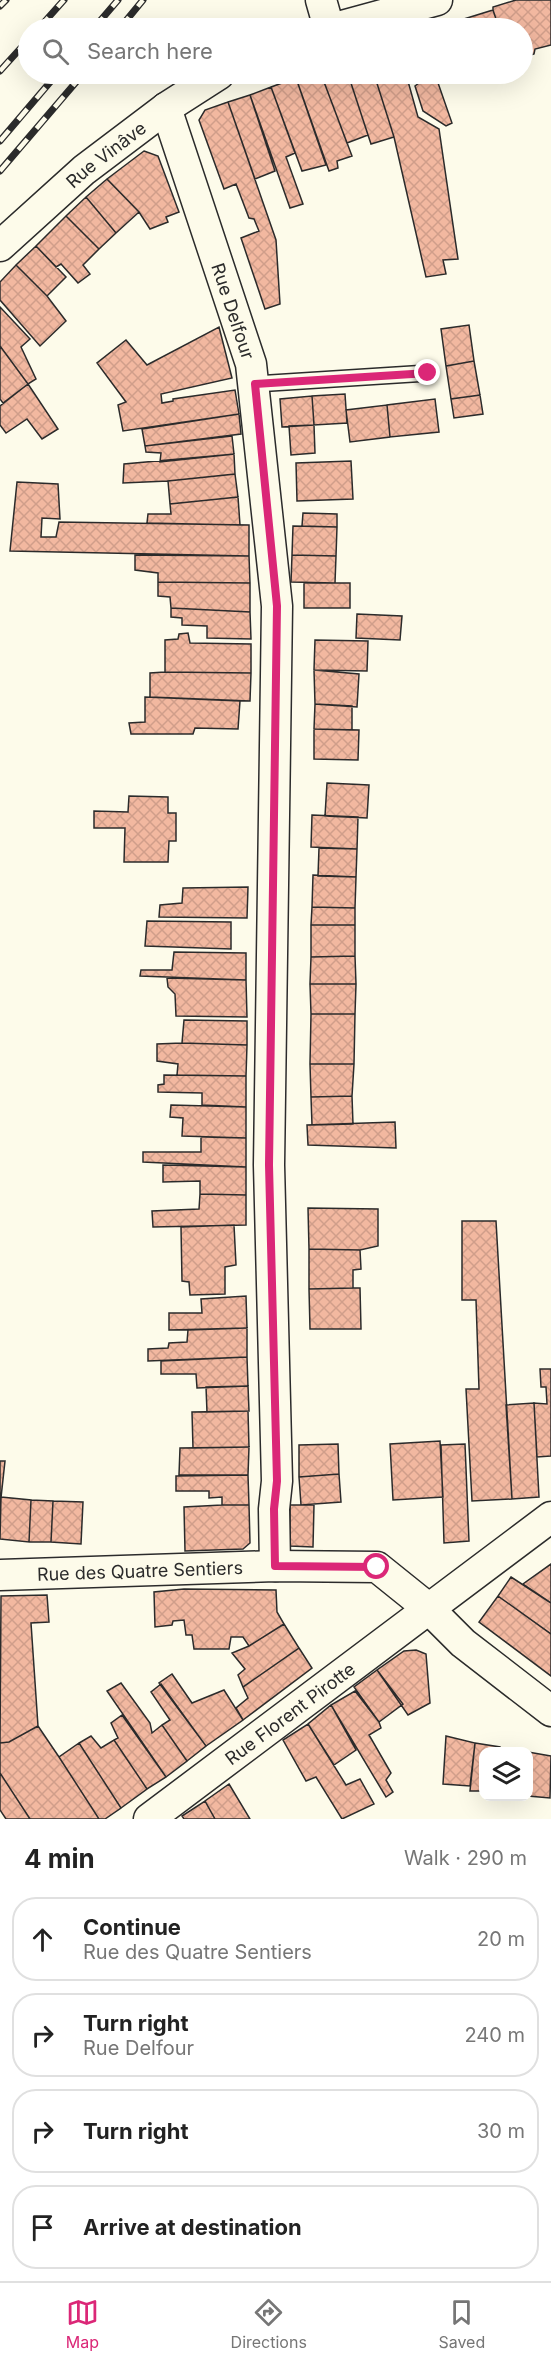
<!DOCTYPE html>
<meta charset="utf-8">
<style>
:root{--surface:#fff;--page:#f2f2f2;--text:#222;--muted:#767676;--line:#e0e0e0;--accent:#db2777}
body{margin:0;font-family:Inter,sans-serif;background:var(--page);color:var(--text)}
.controls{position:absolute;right:18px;bottom:18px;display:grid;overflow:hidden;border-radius:12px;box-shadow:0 6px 24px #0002}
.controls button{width:54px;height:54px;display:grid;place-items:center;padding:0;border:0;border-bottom:2px solid var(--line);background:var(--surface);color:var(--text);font:30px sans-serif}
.stop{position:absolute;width:18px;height:18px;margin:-14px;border:4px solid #db2777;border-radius:50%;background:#fff}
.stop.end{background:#db2777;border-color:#fff;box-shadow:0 2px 6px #0008}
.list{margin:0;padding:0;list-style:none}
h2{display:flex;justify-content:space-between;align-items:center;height:78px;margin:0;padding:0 24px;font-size:26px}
h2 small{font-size:20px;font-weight:400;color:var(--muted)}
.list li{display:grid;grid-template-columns:39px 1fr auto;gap:18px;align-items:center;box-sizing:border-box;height:84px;margin:0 12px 12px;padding:0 12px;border:2px solid var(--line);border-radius:24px}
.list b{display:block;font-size:22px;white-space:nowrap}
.list p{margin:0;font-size:20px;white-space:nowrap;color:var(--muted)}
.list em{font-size:20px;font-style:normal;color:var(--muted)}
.icon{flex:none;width:33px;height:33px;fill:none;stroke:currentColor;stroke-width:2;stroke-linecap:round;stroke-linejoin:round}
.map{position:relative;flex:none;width:551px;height:1819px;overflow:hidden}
.search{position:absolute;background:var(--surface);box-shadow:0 6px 24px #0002;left:18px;right:18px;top:18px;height:66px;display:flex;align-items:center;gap:15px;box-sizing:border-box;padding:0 21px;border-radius:33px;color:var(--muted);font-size:22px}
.sheet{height:462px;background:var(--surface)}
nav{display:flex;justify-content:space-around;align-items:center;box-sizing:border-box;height:84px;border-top:2px solid var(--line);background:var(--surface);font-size:16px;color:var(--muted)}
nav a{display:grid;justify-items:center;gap:3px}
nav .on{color:var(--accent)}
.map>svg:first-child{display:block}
.building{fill:url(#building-cross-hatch);stroke:#2b2b2b;stroke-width:1.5}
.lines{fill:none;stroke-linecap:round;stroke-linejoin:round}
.service-casing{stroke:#2b2b2b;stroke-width:18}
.minor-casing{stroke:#2b2b2b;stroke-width:33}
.service{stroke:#fdfbea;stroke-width:15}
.minor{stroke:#fdfbea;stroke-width:30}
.rail-casing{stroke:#2b2b2b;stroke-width:7}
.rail{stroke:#fdfbea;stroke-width:4.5;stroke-dasharray:14;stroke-linecap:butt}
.route{stroke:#db2777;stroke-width:8}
.labels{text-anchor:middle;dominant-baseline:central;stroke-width:4.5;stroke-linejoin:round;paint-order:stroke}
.street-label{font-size:18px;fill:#2b2b2b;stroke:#fdfbea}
</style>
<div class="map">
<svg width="551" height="1819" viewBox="0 0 551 1819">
<defs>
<pattern id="building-cross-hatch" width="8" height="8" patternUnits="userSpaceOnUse" patternTransform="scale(1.5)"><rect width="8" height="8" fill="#f2b8a0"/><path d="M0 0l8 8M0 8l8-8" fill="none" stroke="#d09e8a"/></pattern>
</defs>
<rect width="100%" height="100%" fill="#fdfbea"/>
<!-- building -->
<path class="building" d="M 516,0 L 551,0 L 551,45 L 535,49 L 534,54 L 522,58 L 522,28 L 499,28 L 493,10 L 493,7 Z
M 493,10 L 499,28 L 438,27 Z
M 309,74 L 321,74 L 352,156 L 337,161 L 338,168 L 329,171 L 296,78 Z
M 321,74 L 348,74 L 368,135 L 347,143 Z
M 348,74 L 374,74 L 394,137 L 371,144 Z
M 374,74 L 406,74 L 418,117 L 439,129 L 458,259 L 443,260 L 446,274 L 426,277 L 394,137 Z
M 416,74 L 453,74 L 437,80 L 452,123 L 446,126 L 423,111 L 415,86 L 419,83 Z
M 296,78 L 326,165 L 302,171 L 271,87 Z
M 271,87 L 295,153 L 286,157 L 303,204 L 290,208 L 250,95 Z
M 250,95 L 275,171 L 255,179 L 228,102 Z
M 228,102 L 276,240 L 280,304 L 265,309 L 241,238 L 259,231 L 254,219 L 249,218 L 236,184 L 224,189 L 199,120 L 205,110 Z
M 144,151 L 158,156 L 179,212 L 166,217 L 168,222 L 150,229 L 139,212 L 107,179 Z
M 107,179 L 139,212 L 116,233 L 86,197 Z
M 86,197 L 116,233 L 99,249 L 66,216 Z
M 66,216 L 99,249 L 83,265 L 90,274 L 78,283 L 61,264 L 56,267 L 36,246 Z
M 36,246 L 66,277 L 47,296 L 16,265 Z
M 16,265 L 47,296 L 66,321 L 40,346 L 0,300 L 0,282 Z
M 0,307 L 30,339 L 21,347 L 36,379 L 28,384 L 0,346 Z
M 469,325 L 474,361 L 446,366 L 441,329 Z
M 219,327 L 232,378 L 161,394 L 162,403 L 173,401 L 173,399 L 235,390 L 239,414 L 123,431 L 118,405 L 126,402 L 97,363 L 126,340 L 147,365 Z
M 0,346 L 28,384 L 3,403 L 0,399 Z
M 474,361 L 480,395 L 451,399 L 446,366 Z
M 28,384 L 58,429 L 42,439 L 27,419 L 6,433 L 0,425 L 0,406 Z
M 345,394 L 347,423 L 314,425 L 312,396 Z
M 480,395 L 483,414 L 454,418 L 451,399 Z
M 312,396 L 314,425 L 282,427 L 280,399 Z
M 435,399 L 439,432 L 390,437 L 387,405 Z
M 387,405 L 390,437 L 350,442 L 346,410 Z
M 239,414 L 241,434 L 145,446 L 142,429 Z
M 314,425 L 315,453 L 291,455 L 289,426 Z
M 232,436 L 234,454 L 160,462 L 161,453 L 146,452 L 145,446 Z
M 234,454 L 235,474 L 168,481 L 123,483 L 124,464 Z
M 351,461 L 353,499 L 297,501 L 296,463 Z
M 235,474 L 238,497 L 170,504 L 168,481 Z
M 17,482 L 58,484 L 60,519 L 42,518 L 41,537 L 56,537 L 59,522 L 249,525 L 249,556 L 10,551 Z
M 238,497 L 240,525 L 147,523 L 148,514 L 171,514 L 170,504 Z
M 303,513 L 337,514 L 337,527 L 302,526 Z
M 293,526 L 337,527 L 336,556 L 292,555 Z
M 135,555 L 249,556 L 250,583 L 158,582 L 158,573 L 135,570 Z
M 292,555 L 336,556 L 335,583 L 291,582 Z
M 158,582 L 250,583 L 250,612 L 171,608 L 170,597 L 158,596 Z
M 304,583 L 350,583 L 350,608 L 304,608 Z
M 171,608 L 250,612 L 251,639 L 207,638 L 207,626 L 182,625 L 182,618 L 171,617 Z
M 357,614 L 402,616 L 400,640 L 356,638 Z
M 188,633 L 190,643 L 251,644 L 251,673 L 165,672 L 165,640 L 178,639 L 179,634 Z
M 315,640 L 368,641 L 367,671 L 314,670 Z
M 314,670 L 359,674 L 357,707 L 315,704 Z
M 165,672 L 251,673 L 250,701 L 150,697 L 150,673 Z
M 145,697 L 240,701 L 238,729 L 195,728 L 193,734 L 131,734 L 129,723 L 145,722 Z
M 315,704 L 352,706 L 352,730 L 314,729 Z
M 314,729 L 359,730 L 358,760 L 314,759 Z
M 327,783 L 369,785 L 367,818 L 325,816 Z
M 129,796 L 168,797 L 168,813 L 176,813 L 176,841 L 169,841 L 168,862 L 124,862 L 125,828 L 94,828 L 94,811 L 128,812 Z
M 312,815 L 358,817 L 357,849 L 311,847 Z
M 319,848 L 357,849 L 356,877 L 318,876 Z
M 313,875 L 356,877 L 355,908 L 312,907 Z
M 248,887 L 247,918 L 159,917 L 160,905 L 182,903 L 183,888 Z
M 312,907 L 355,908 L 355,925 L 311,925 Z
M 147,921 L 231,922 L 231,949 L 145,946 Z
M 311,925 L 355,925 L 355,956 L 311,957 Z
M 174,952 L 246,953 L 246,980 L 140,976 L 141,970 L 172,970 Z
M 355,956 L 356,984 L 310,984 L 311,957 Z
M 167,978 L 246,980 L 247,1017 L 176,1016 L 175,994 L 168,987 Z
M 310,984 L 356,984 L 355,1014 L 311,1014 Z
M 311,1014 L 355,1014 L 354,1064 L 310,1064 Z
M 184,1020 L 247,1021 L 247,1045 L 182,1043 Z
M 182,1043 L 247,1045 L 246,1076 L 177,1075 L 178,1064 L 157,1061 L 157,1044 Z
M 310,1064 L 354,1064 L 352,1096 L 311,1097 Z
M 164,1075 L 246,1076 L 246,1107 L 202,1105 L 202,1093 L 158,1092 L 158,1085 L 164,1084 Z
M 352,1096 L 353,1124 L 312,1125 L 311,1097 Z
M 171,1105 L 246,1107 L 246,1138 L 182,1136 L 183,1118 L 170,1117 Z
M 395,1122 L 396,1148 L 308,1145 L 307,1125 Z
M 201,1137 L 246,1138 L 246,1167 L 143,1162 L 143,1152 L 201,1152 Z
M 163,1165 L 246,1167 L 246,1195 L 200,1194 L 200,1181 L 163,1182 Z
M 200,1194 L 246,1195 L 246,1225 L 153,1227 L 152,1211 L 199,1209 Z
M 308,1208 L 378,1209 L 378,1246 L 360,1250 L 309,1249 Z
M 462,1221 L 496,1221 L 512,1499 L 472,1501 L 466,1389 L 479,1389 L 476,1300 L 462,1300 Z
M 234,1225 L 236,1265 L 225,1267 L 225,1294 L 190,1295 L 189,1282 L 182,1281 L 181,1227 Z
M 309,1249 L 360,1250 L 361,1269 L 353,1270 L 353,1288 L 309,1289 Z
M 353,1288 L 360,1288 L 361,1329 L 310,1329 L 309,1289 Z
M 246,1296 L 247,1328 L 169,1330 L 169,1313 L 202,1313 L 201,1299 Z
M 247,1328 L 247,1357 L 148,1361 L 148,1349 L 168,1348 L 169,1343 L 187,1342 L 188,1330 Z
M 247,1357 L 248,1386 L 197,1388 L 196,1374 L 161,1374 L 161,1361 Z
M 540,1369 L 551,1369 L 551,1456 L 537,1457 L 534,1403 L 547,1404 L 546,1387 L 541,1387 Z
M 248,1386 L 249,1411 L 207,1412 L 206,1387 Z
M 534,1403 L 539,1497 L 512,1499 L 506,1405 Z
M 248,1411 L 249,1447 L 193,1448 L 192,1412 Z
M 440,1441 L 443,1497 L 393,1500 L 390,1444 Z
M 338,1444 L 339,1474 L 299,1477 L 299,1445 Z
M 465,1444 L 469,1541 L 444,1543 L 441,1445 Z
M 249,1447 L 248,1475 L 179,1475 L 180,1448 Z
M 0,1461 L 5,1461 L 0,1507 Z
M 339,1474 L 341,1502 L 301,1505 L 299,1477 Z
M 248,1475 L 249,1505 L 222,1505 L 222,1497 L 209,1498 L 209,1491 L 176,1491 L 176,1476 Z
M 1,1497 L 31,1500 L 29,1542 L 0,1539 Z
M 31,1500 L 53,1501 L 51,1542 L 29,1542 Z
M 53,1501 L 83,1502 L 81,1544 L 51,1542 Z
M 222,1505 L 249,1505 L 250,1543 L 243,1549 L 185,1551 L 184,1507 Z
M 290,1505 L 314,1505 L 313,1547 L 290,1546 Z
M 551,1564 L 551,1603 L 523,1584 Z
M 511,1577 L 551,1603 L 551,1634 L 498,1596 Z
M 184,1589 L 276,1590 L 277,1612 L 284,1624 L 249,1646 L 243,1637 L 231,1637 L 229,1649 L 194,1649 L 192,1635 L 186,1635 L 184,1620 L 173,1621 L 172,1625 L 155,1627 L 154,1592 Z
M 47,1595 L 49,1622 L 31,1623 L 38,1726 L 9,1742 L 0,1743 L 1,1596 Z
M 498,1596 L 551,1634 L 551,1676 L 479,1622 Z
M 284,1624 L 299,1648 L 243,1687 L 238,1675 L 245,1669 L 232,1653 L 249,1646 Z
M 299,1648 L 312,1668 L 243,1720 L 236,1708 L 248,1698 L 243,1687 Z
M 416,1650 L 426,1654 L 430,1703 L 408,1715 L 377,1670 L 404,1651 Z
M 377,1670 L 403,1704 L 379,1722 L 354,1687 Z
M 172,1674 L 192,1703 L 224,1690 L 243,1720 L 206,1746 L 159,1683 Z
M 121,1683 L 150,1723 L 152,1733 L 162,1725 L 187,1761 L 166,1777 L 107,1691 Z
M 161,1684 L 206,1746 L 187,1761 L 162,1725 L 170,1720 L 151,1692 Z
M 355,1691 L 379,1722 L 381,1728 L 369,1735 L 391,1773 L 386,1780 L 393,1792 L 386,1797 L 331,1705 Z
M 331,1705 L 356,1750 L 334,1765 L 308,1724 Z
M 122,1715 L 166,1777 L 147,1789 L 114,1740 L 118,1738 L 111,1723 Z
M 308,1724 L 346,1785 L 360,1779 L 374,1804 L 342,1819 L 316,1777 L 306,1781 L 283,1740 Z
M 38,1726 L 59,1757 L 99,1819 L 30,1819 L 0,1773 L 0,1743 L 9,1742 Z
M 91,1736 L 101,1748 L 114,1740 L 147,1789 L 121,1808 L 79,1743 Z
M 446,1736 L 475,1743 L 470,1786 L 443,1784 Z
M 79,1743 L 121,1808 L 105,1819 L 99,1819 L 59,1757 Z
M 475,1743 L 500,1747 L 500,1752 L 484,1752 L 484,1791 L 470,1791 Z
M 528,1752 L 551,1756 L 550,1798 L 528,1796 Z
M 0,1773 L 30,1819 L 6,1819 L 0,1810 Z
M 229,1784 L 250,1819 L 215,1819 L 205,1801 Z
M 205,1801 L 215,1819 L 184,1819 L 182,1816 Z"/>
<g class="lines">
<defs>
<path id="service" d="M 255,384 L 428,373"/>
<g id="minor">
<path d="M 321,0 L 329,28"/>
<path d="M 335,28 L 437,0"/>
<path id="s1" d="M 166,108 L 251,364 L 277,606 L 269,1165 L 277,1481 L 274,1509 L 275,1566"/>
<path id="s2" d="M 0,246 L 84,170 L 166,108 L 219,74"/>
<path id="s3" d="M 0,1575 L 275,1566 L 377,1567 L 428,1608 L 463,1643 L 551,1711"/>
<path id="s4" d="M 149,1819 L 551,1517"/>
</g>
</defs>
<!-- service casing -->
<use href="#service" class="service-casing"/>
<!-- minor casing -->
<use href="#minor" class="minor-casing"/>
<!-- service -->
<use href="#service" class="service"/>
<!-- minor -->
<use href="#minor" class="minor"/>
<defs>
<path id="rail" d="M 0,6 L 6,0
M 39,28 L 64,0
M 94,28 L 118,0
M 120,28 L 143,0
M 0,71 L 28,40
M 0,141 L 57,74
M 0,171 L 83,74"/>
</defs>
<!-- rail casing -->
<use href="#rail" class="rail-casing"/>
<!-- rail -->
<use href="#rail" class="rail"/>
</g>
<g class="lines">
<!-- route -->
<path class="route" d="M 377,1567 L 275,1566 L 274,1509 L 277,1481 L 269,1165 L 277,606 L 255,384 L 428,373"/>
</g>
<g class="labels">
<!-- street labels -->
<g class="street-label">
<text stroke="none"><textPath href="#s2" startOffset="140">Rue Vinâve</textPath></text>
<text stroke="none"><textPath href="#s1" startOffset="214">Rue Delfour</textPath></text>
<text stroke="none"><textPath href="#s3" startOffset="140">Rue des Quatre Sentiers</textPath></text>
<text stroke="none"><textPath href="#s4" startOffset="176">Rue Florent Pirotte</textPath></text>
</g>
</g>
</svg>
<div class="controls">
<button><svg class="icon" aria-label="layers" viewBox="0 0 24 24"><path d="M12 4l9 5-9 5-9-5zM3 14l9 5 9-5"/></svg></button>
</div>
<div class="stop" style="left:377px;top:1567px"></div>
<div class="stop end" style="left:428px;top:373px"></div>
<div class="search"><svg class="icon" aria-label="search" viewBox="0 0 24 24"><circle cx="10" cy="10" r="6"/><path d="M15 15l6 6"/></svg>Search here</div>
</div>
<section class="sheet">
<h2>4 min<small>Walk · 290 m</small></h2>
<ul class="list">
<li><svg class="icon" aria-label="ahead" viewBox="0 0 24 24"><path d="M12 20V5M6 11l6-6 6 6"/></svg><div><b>Continue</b><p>Rue des Quatre Sentiers</p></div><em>20 m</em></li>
<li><svg class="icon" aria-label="right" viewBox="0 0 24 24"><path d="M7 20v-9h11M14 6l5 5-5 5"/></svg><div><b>Turn right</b><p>Rue Delfour</p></div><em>240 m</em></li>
<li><svg class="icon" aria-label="right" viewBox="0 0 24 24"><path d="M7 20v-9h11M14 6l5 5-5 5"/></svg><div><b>Turn right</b></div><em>30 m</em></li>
<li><svg class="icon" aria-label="arrive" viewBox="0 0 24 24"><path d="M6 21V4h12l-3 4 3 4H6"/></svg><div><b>Arrive at destination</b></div></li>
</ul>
</section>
<nav>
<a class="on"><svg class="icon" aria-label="map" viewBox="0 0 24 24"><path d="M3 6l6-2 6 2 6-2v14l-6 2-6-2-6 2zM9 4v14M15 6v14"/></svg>Map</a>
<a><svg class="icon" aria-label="directions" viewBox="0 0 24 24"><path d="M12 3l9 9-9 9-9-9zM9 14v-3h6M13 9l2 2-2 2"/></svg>Directions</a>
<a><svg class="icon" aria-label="saved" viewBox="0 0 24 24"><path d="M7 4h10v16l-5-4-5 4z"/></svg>Saved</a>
</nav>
